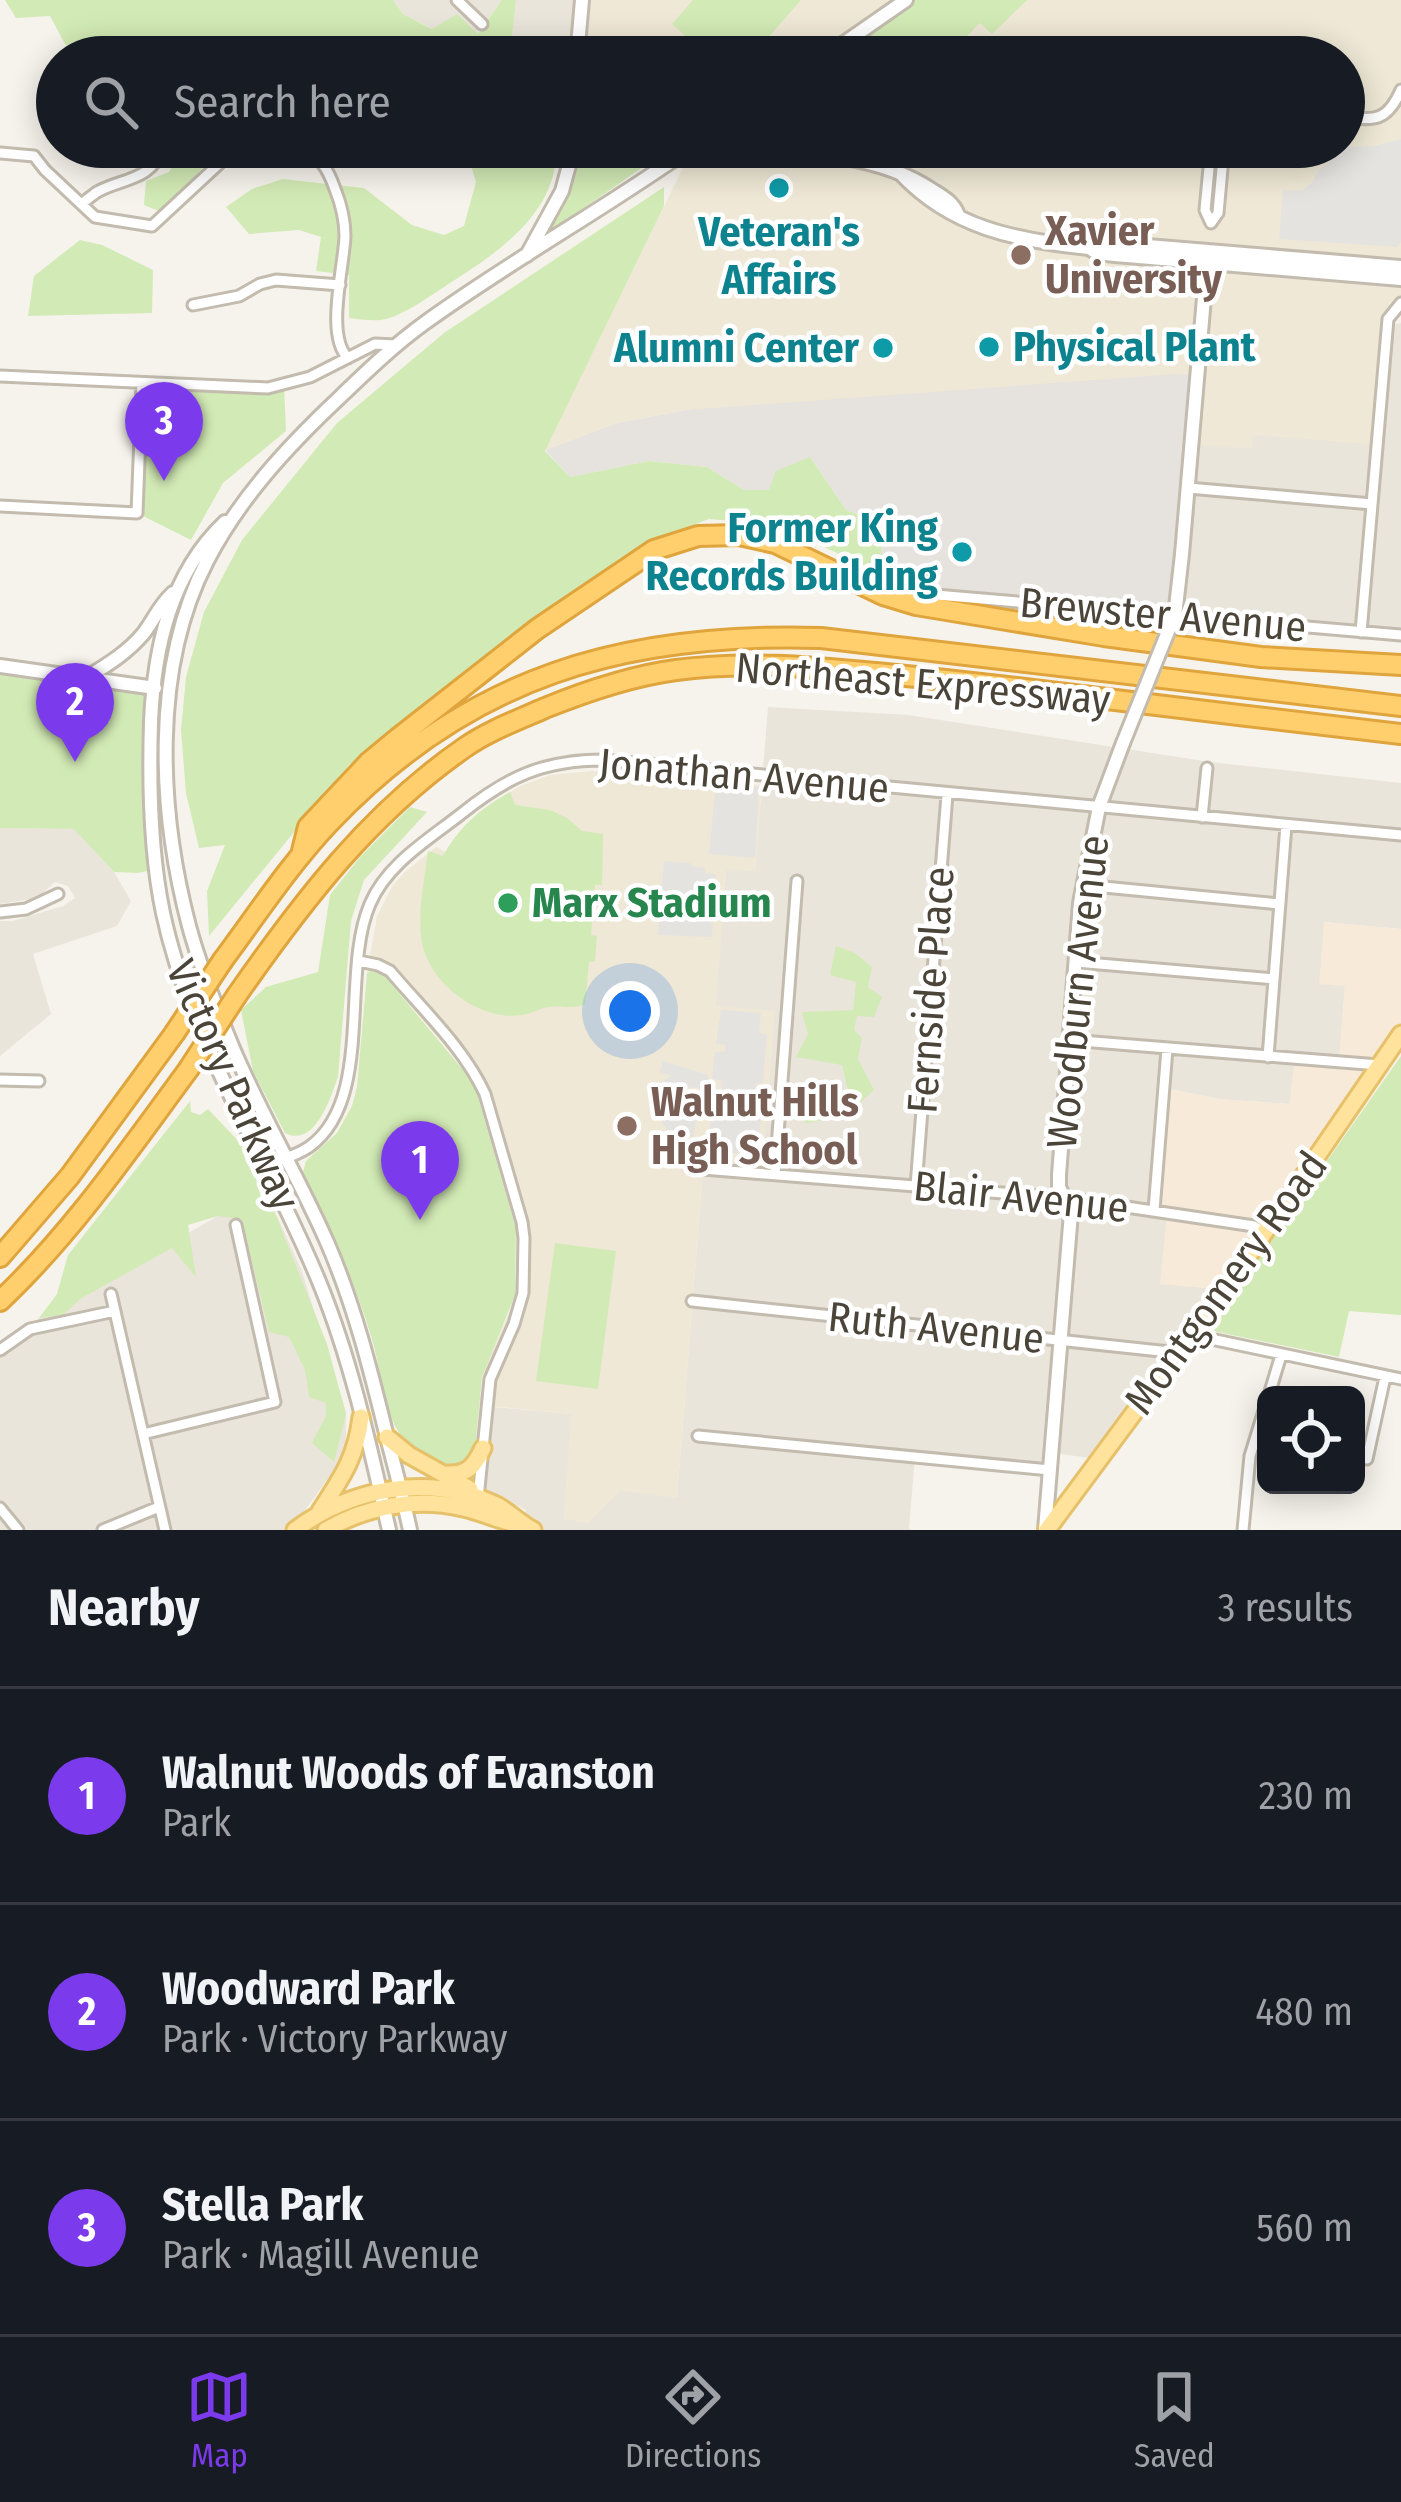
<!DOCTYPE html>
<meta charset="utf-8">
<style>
:root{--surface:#171b24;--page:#20242c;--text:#f1f3f6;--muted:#9ea1a6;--line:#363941;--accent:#7c3aed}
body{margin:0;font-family:"Fira Sans Condensed",sans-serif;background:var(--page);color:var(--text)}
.controls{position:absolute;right:36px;bottom:36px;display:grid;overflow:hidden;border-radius:18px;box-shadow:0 6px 30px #0003}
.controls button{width:108px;height:108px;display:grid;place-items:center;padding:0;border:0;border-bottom:3px solid var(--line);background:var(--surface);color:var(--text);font:60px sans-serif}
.you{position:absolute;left:630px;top:1011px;width:42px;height:42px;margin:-30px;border:9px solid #fff;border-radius:50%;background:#1a73e8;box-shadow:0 0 0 18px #1a73e833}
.badge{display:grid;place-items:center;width:78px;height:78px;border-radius:50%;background:var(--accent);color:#fff;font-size:39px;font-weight:700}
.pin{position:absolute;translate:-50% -99px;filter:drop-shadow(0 3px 6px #0008)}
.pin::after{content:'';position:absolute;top:63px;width:42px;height:36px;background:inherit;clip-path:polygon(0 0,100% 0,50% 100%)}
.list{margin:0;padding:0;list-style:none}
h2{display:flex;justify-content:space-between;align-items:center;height:156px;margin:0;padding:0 48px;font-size:51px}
h2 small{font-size:39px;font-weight:400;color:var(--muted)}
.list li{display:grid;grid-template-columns:78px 1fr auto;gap:36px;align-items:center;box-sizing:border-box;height:216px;padding:0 48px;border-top:3px solid var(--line)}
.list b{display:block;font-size:45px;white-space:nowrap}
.list p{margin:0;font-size:39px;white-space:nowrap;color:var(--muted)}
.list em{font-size:39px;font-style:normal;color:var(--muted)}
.icon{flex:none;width:66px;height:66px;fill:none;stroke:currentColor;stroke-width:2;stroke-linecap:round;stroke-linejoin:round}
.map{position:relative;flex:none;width:1401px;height:1530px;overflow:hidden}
.search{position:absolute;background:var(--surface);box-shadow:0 6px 30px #0003;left:36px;right:36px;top:36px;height:132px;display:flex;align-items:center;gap:30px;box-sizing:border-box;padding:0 42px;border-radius:66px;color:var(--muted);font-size:45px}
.sheet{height:804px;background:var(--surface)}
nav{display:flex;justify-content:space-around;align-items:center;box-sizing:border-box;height:168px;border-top:3px solid var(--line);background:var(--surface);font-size:33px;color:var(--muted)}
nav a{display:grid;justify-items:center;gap:6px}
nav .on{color:var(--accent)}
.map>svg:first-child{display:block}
.residential{fill:#eae5da}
.commercial{fill:#f7ead8}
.industrial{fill:#e6e2dd}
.education{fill:#efe8d6}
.green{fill:#d2eab5}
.parking{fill:#e5e3e0}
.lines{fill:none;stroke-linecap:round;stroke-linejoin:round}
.minor-casing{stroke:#c2bbae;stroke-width:15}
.tertiary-casing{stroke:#c2bbae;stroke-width:18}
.primary-casing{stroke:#e6c16a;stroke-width:21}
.motorway-casing{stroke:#e0a43c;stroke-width:24}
.minor{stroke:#fff;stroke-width:9}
.tertiary{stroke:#fff;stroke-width:12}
.primary{stroke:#ffe39c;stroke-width:15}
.motorway{stroke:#ffcf6e;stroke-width:18}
.tertiary-bridge-casing{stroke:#c2bbae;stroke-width:18;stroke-linecap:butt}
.motorway-bridge-casing{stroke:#e0a43c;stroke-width:24;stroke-linecap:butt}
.tertiary-bridge{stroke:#fff;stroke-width:12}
.motorway-bridge{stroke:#ffcf6e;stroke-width:18}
.culture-dot{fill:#0f9aa8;stroke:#fff;stroke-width:4.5}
.education-dot{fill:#8d6e63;stroke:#fff;stroke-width:4.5}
.leisure-dot{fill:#2e9e5b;stroke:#fff;stroke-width:4.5}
.labels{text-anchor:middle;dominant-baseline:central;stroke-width:9;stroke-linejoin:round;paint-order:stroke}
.education-label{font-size:42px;font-weight:bold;fill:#785e54;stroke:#fff;text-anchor:start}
.culture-label{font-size:42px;font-weight:bold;fill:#0d838f;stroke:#fff;text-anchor:end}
.street-label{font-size:42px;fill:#4b4439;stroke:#fff}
.leisure-label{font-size:42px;font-weight:bold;fill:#27864d;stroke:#fff;text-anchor:start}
</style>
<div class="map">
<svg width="1401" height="1530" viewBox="0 0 1401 1530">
<rect width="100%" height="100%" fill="#f6f3ec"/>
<!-- residential -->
<path class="residential" d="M 393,0 L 502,0 L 478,34 L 433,29 L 403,14 Z
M 516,0 L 582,0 L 577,57 L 497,57 L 512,36 Z
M 1401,323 L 1401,635 L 1175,616 L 1192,445 L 1251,448 L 1252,434 L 1388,326 Z
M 768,707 L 908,715 L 1210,762 L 1401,783 L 1401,929 L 1325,922 L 1345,985 L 1339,1062 L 1289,1104 L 1219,1099 L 1165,1088 L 1167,1212 L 1225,1290 L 1099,1459 L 1052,1453 L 1050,1470 L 915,1457 L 909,1528 L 911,1530 L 533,1530 L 521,1524 L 526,1510 L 479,1487 L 483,1448 L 493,1407 L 572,1414 L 588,1522 L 620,1490 L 677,1497 L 704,1157 L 762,1161 L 715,1007 L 726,869 L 755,871 Z
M 0,828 L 75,829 L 114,872 L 131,901 L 117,926 L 33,954 L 51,1014 L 0,1056 L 0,921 L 13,921 L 63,906 L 75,898 L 68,886 L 55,882 L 37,898 L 0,904 Z
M 271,1203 L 301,1269 L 346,1412 L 346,1444 L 341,1461 L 305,1510 L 286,1530 L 0,1530 L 0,1346 L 39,1318 L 218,1216 Z"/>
<!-- commercial -->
<path class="commercial" d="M 1324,922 L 1401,929 L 1401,1034 L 1225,1290 L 1160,1284 L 1167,1213 L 1154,1210 L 1164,1088 L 1219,1099 L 1289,1104 L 1295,1059 L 1339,1062 L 1345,986 L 1319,984 Z"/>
<!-- industrial -->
<path class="industrial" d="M 1392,313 L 1378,445 L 1253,435 L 1251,448 L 1192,445 L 1175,616 L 924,594 L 881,574 L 882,523 L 846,510 L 810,457 L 770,490 L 744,490 L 707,467 L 649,461 L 570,477 L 545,450 L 617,423 L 686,410 Z"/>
<!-- education -->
<path class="education" d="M 582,0 L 1401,0 L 1401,303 L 1392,313 L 1378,445 L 1253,435 L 1251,448 L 1192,445 L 1197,375 L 1177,374 L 686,410 L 617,423 L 545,450 L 693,147 L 1344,147 L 1344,57 L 577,57 Z
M 591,771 L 762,785 L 755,871 L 726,870 L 716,1006 L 775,1011 L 763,1161 L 704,1157 L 677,1498 L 620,1490 L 588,1523 L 564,1519 L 571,1414 L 479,1405 L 485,1368 L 512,1306 L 518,1260 L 516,1229 L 479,1096 L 462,1066 L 383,974 L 374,970 L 367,973 L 377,916 L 393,885 L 405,872 L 436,847 L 446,852 L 479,812 L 518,787 L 550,775 Z"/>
<!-- green -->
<path class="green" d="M 5,0 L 393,0 L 403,14 L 432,29 L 457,14 L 478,34 L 502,0 L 516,0 L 512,37 L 497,57 L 81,57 L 65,44 L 50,16 L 16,18 Z
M 693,0 L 801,0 L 751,57 L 709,57 L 672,24 Z
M 906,0 L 1027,0 L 992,34 L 980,23 L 946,57 L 824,57 Z
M 185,147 L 230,147 L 209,161 L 161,212 L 144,205 L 146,181 L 169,172 L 181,149 Z
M 477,147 L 556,147 C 559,214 494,255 444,287 C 429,297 403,315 386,319 C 375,322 360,319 349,318 L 349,275 L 316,271 L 321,237 L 299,230 L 249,234 L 226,207 L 252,189 L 283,179 L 364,188 L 412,225 L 444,235 L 464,226 L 476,182 L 470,162 Z
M 583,147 L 625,147 L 656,154 L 656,158 L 549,232 L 572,188 Z
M 664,187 L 664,206 L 545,451 L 570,477 L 649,461 L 707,467 L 744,490 L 769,490 L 776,471 L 810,457 L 846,510 L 882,523 L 881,574 L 778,525 L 709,519 L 643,544 L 508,637 L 349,765 L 209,936 L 207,891 L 225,845 L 199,848 L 186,793 L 181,730 L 186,677 L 204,612 L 242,540 L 337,423 L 444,333 Z
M 80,240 L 102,245 L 153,270 L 152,313 L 28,316 L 34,276 Z
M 142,383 L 284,385 L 286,431 L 223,483 L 191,540 L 137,513 Z
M 0,666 L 153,687 L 157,869 L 138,873 L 114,872 L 74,829 L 0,828 Z
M 510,792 L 515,805 L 550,810 L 567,818 L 582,831 L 603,834 L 602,885 L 595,885 L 591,935 L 597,936 L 595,961 L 589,962 L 585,1004 C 573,1010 562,1005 549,1007 C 540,1008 531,1014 522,1015 C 478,1022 424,980 421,935 C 418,908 425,878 428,851 L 443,856 C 459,827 481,808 510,792 Z
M 410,807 L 427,812 L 364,880 L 351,921 L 338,1077 C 330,1099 315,1148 285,1133 L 253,1071 L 241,1010 L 266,987 L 318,972 L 330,895 L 360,857 Z
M 836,946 L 855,953 L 872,967 L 868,987 L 882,997 L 874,1017 L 857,1016 L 854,1030 L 862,1038 L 858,1059 L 874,1090 L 859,1103 L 860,1114 L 806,1123 L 791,1112 L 791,1089 L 831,1104 L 849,1095 L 842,1065 L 796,1057 L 808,1034 L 802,1012 L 853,1010 L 856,982 L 830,975 Z
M 371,971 L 383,974 L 474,1083 L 516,1229 L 515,1295 L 482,1377 L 475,1449 L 472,1450 C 458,1488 406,1449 395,1426 C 382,1399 380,1364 371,1336 C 354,1279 329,1226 303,1172 L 306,1161 L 337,1133 L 352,1106 L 357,1087 L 367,973 Z
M 1401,1056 L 1401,1315 L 1349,1311 L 1339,1357 L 1208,1330 Z
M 190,1101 L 191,1112 L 200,1115 L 208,1109 L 244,1147 L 245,1160 L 256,1179 L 261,1198 L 271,1203 L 327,1344 L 346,1414 L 334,1462 L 312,1443 L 326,1416 L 326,1403 L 309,1397 L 305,1370 L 289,1337 L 269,1332 L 242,1219 L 218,1216 L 188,1225 L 196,1277 L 172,1248 L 80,1299 L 63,1315 L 39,1318 L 57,1294 L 68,1255 Z
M 555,1243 L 616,1251 L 598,1389 L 536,1381 Z"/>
<!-- parking -->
<path class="parking" d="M 1401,139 L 1401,242 L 1397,247 L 1279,239 L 1283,190 L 1302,190 L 1311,184 L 1319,170 L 1330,162 L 1343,147 L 1375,146 Z
M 716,784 L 759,787 L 755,858 L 709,854 Z
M 664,861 L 690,863 L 693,867 L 705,868 L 705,873 L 716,874 L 712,937 L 658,935 Z
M 721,1010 L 761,1013 L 759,1033 L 767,1035 L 763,1083 L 756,1083 L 755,1103 L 762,1104 L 759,1146 L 750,1146 L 749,1154 L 717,1152 L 717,1143 L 709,1142 L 712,1099 L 720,1099 L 722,1081 L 712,1079 L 715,1052 L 725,1051 L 725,1045 L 716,1044 Z
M 663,1061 L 708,1075 L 712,1089 L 685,1087 L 686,1096 L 698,1098 L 694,1137 L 669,1134 L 662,1122 L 672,1108 L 673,1096 L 664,1080 L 672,1076 L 660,1072 Z"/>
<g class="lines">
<defs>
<path id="minor" d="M 457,0 L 482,24
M 1344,116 C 1375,122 1388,120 1401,90
M 299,147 C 320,155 328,169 335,189 C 341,204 345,220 345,236 C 344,267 325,336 348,358
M 1211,147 L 1205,210 L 1211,223 L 1218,213 L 1224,147
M 0,153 L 34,156 L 45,170 L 95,217 L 152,226 L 221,162 L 244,147
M 81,204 C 84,202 94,194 97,192 C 122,178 152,181 162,148
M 193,305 L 239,296 L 260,284 L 276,280 L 340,285
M 0,376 L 268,388 L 310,377 L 375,344 L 396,345
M 1188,488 L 1372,504
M 0,506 L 137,513 L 142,383
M 924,594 L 1401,635
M 1361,632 L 1388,319 L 1401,303
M 1202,817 L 1207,768
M 1083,885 L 1279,904
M 0,912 L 26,909 L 58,894
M 359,961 L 378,965 L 390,971 C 423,1010 464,1048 485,1094 L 522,1222 L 524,1238 L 523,1293 L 514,1324 L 490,1379 L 478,1498
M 1076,962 L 1274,979
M 1069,1040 L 1379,1065
M 1268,1057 L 1286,825
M 0,1080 L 39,1081
M 266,1165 C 280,1160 296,1156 309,1147 C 375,1100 340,973 370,904 C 387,864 428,840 461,814 C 507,777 543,760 603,760 L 1401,835
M 703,1169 L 1066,1198 L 1254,1226 L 1264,1232
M 775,1174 L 797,881
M 916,1186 L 947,795
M 1154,1210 L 1167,1049
M 111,1294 L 165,1530
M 692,1301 L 1179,1353
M 1192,1335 L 1401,1379
M 0,1350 L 30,1329 L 115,1311
M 1269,1395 L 1281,1355
M 143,1434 L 275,1402 L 236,1225
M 698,1436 L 1050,1470
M 1367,1459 L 1385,1377
M 0,1508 L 18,1530
M 103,1530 L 159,1507
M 1243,1530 L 1250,1456 L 1266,1404"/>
<path id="tertiary" d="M 577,57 L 582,0
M 824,57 L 906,0
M 705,147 C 779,153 868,147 932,190 C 943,197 953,202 958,215
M 900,173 C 952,229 1017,240 1089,248 L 1097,253 L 1115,255 L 1401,279
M 1089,248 L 1099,242 L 1401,267
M 527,255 L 562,191 L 574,147
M 225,522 C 170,574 154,649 151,722 C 149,785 150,851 163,913 C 191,1044 270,1161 320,1284 C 352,1363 370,1447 389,1530
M 1169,629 L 1175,616 L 1182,554 L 1208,251
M 0,666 L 155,688
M 86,678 C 107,665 127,653 143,634 C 154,620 158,607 173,593
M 410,1530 C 403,1497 394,1465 386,1433 C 370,1368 354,1304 327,1242 C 298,1176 260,1113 232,1046 C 216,1007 200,967 189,926 C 159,812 151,669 207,561 C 239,499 287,447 338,399 C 366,372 394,345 426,322 C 512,260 606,208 692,147
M 1045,1530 L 1071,1213 L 1059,1187 L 1059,1175 L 1080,903 L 1099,807 L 1123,743"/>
<path id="primary" d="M 387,1437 L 409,1455 L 470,1489
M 448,1474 C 468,1475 475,1465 483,1448
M 320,1511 C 342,1477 356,1458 361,1417
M 295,1530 C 351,1488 429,1473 494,1504 C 508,1510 519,1523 533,1530
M 326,1530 C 367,1506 416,1497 463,1508 C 482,1512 499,1521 518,1524
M 1047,1530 L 1225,1290 L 1401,1034"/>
<path id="motorway" d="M 302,851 L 308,827 L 369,762 L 398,738 L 537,629 L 654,550 L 698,536 L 739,535 L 775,543 L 883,595 L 916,605 L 1104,636 L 1261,657 L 1401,665
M 223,960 C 258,913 290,864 330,822 C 469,676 625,632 821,638 L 1401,706
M 237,995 C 302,902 369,814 464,748 C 488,731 518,720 545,708 C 587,691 631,676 676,670 C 743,661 809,667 876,673 C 940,679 1003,686 1066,694 C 1178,708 1289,721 1401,734
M 0,1257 L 70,1176 L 174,1034
M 0,1301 C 72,1233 129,1150 188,1070"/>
</defs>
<!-- minor casing -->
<use href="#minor" class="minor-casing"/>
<!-- tertiary casing -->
<use href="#tertiary" class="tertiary-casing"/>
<!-- primary casing -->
<use href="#primary" class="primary-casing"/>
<!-- motorway casing -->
<use href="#motorway" class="motorway-casing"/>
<!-- minor -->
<use href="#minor" class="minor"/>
<!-- tertiary -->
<use href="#tertiary" class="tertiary"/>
<!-- primary -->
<use href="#primary" class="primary"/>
<!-- motorway -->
<use href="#motorway" class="motorway"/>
<defs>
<path id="tertiary-bridge" d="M 1123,743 L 1169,629"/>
<path id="motorway-bridge" d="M 174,1034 L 223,960
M 188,1070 L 237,995"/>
</defs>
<!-- tertiary-bridge casing -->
<use href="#tertiary-bridge" class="tertiary-bridge-casing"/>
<!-- motorway-bridge casing -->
<use href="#motorway-bridge" class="motorway-bridge-casing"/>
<!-- tertiary-bridge -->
<use href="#tertiary-bridge" class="tertiary-bridge"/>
<!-- motorway-bridge -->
<use href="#motorway-bridge" class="motorway-bridge"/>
</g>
<!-- markers -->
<g class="culture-dot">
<circle cx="779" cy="188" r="12"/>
<circle cx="989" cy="347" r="12"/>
<circle cx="883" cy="348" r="12"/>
<circle cx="962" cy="552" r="12"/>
</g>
<g class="education-dot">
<circle cx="1021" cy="255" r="12"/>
<circle cx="627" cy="1126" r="12"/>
</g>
<circle class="leisure-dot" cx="508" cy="903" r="12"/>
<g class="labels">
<!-- education labels -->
<g class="education-label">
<text x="1045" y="231">Xavier<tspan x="1045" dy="48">University</tspan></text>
<text x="651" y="1102">Walnut Hills<tspan x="651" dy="48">High School</tspan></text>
</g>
<!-- culture labels -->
<g class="culture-label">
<text x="779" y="232" text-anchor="middle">Veteran's<tspan x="779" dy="48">Affairs</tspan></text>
<text x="1013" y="347" text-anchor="start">Physical Plant</text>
<text x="859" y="348">Alumni Center</text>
<text x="938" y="528">Former King<tspan x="938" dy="48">Records Building</tspan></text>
</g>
<!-- street labels -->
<g class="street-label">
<text transform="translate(1163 615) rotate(5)">Brewster Avenue</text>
<text transform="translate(923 684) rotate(5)">Northeast Expressway</text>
<text transform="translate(744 776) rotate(5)">Jonathan Avenue</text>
<text transform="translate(931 990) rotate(-86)">Fernside Place</text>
<text transform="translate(1078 992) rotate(-84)">Woodburn Avenue</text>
<text transform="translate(233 1085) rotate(66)">Victory Parkway</text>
<text transform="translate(1021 1197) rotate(6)">Blair Avenue</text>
<text transform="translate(1226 1283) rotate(-54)">Montgomery Road</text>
<text transform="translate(936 1328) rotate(6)">Ruth Avenue</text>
</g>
<!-- leisure labels -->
<g class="leisure-label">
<text x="532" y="903">Marx Stadium</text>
</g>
</g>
</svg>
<div class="controls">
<button><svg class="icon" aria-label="locate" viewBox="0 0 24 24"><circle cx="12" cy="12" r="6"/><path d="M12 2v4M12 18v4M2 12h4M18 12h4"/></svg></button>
</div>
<div class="you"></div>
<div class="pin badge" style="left:420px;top:1220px">1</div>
<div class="pin badge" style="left:75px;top:762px">2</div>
<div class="pin badge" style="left:164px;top:481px">3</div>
<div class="search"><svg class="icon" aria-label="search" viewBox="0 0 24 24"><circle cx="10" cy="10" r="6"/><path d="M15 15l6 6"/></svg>Search here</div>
</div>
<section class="sheet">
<h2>Nearby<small>3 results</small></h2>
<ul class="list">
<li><span class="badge">1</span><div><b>Walnut Woods of Evanston</b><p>Park</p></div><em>230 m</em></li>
<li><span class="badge">2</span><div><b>Woodward Park</b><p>Park · Victory Parkway</p></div><em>480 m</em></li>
<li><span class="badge">3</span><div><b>Stella Park</b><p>Park · Magill Avenue</p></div><em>560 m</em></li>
</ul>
</section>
<nav>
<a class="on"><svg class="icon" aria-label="map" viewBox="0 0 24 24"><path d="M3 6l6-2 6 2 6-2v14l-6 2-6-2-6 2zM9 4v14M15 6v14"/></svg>Map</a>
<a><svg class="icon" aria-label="directions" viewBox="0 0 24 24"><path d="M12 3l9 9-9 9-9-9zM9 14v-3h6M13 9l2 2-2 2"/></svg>Directions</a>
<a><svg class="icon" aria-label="saved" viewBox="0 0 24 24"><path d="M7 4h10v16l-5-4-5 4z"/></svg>Saved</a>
</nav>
